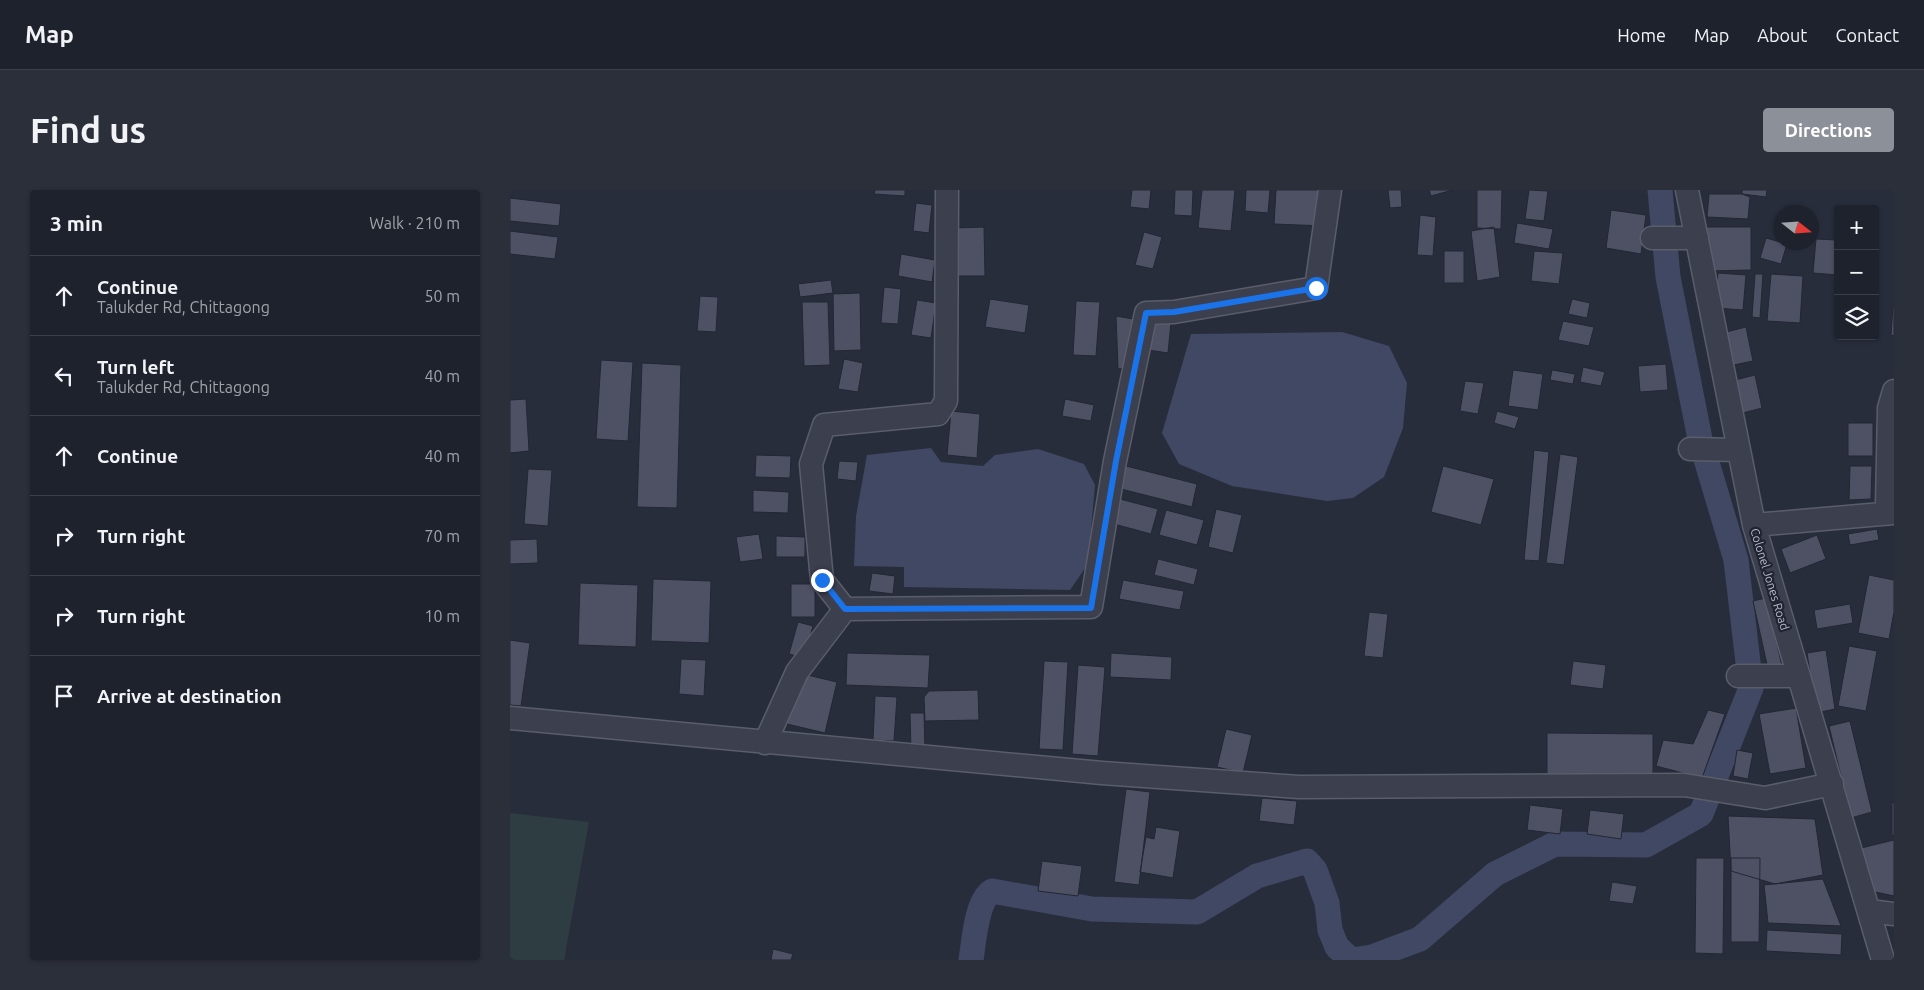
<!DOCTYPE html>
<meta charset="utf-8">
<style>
:root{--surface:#1e222d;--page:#2b2f39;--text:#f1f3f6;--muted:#a1a4aa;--line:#3c3f49;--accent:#8c9099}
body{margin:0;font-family:Ubuntu,sans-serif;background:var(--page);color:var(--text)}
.controls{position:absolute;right:15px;top:15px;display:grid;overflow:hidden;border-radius:5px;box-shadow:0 1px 4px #0004}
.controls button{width:45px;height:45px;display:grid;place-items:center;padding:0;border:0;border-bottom:1px solid var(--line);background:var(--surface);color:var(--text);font:25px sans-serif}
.compass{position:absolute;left:1264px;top:15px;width:45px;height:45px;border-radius:50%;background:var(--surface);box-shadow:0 1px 4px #0004;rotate:107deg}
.stop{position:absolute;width:15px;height:15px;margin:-11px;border:4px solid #1a73e8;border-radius:50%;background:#fff}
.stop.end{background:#1a73e8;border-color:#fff;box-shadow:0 1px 5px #0008}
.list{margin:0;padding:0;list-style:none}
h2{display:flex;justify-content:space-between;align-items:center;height:65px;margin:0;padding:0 20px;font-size:21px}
h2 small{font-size:16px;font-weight:400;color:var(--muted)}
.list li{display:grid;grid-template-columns:32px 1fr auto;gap:15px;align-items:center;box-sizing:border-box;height:80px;padding:0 20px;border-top:1px solid var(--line)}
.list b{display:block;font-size:19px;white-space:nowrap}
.list p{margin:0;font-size:16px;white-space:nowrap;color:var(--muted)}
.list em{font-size:16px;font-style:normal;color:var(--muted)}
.icon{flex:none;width:28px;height:28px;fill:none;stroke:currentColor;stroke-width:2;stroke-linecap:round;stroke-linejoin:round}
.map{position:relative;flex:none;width:1384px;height:770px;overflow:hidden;border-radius:5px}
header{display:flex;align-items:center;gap:30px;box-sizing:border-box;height:70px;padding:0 25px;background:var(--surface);border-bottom:1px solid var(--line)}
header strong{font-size:24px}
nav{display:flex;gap:28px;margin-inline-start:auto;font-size:18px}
.intro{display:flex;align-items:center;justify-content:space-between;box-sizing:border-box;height:120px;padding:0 30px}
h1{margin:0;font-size:35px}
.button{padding:12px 22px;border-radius:5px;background:var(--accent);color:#fff;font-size:18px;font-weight:700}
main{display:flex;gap:30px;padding:0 30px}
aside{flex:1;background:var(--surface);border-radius:5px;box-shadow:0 1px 4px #0004}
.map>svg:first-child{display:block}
.green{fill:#2e3d41}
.water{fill:#404863}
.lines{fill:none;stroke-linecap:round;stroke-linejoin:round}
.canal{stroke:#404863;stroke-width:25}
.building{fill:#4d5163;stroke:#232634}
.street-casing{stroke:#5a5d6b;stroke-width:25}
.street{stroke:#3c3f4d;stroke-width:22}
.route{stroke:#1a73e8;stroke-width:6}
.labels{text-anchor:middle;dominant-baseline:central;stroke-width:4.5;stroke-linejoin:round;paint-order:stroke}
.street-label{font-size:12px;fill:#b8bbc8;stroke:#212432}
</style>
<header>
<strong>Map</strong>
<nav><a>Home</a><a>Map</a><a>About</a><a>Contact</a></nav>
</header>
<div class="intro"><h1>Find us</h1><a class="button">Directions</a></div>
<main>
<aside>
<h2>3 min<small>Walk · 210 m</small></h2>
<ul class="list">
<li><svg class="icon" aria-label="ahead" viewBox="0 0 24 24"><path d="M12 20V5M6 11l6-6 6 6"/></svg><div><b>Continue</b><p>Talukder Rd, Chittagong</p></div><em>50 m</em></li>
<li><svg class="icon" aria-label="left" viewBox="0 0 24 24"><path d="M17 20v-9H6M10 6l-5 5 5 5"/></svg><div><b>Turn left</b><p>Talukder Rd, Chittagong</p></div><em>40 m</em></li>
<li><svg class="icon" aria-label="ahead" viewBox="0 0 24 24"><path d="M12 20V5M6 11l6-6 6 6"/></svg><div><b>Continue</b></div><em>40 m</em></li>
<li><svg class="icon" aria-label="right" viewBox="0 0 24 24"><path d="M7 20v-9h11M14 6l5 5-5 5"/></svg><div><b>Turn right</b></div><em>70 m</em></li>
<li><svg class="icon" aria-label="right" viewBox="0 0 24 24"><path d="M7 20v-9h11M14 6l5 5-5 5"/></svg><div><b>Turn right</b></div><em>10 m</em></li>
<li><svg class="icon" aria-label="arrive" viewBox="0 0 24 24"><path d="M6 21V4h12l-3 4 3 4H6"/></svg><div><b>Arrive at destination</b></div></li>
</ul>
</aside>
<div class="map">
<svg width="1384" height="770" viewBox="0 0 1384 770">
<rect width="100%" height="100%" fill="#282d3c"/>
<!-- green -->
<path class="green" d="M 0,623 L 79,632 L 54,770 L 0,770 Z"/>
<!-- water -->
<path class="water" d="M 832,142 L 879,156 L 897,193 L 893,238 L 874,287 L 843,308 L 817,311 L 722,296 L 669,274 L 652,243 L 681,144 Z
M 421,258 L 431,272 L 473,276 L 485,265 L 528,259 L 574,274 L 585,295 L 578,374 L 560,400 L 394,397 L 394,377 L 344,376 L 346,326 L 357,265 Z"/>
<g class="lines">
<!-- canal -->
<path class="canal" d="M 461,770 C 464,752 466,711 482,701 L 582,719 L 687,722 L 747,686 L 797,671 L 805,680 L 817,713 L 820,740 L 827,757 L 841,770
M 842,770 L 862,767 L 910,749 L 985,684 L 1045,654 L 1136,655 L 1191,624 L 1241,498 L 1226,370 L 1190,249 L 1158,87 L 1150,0"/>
</g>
<!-- building -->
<path class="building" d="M 365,0 L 395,0 L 395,6 L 364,4 Z
M 622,0 L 641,0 L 639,19 L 620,17 Z
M 665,0 L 683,0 L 682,26 L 664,25 Z
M 692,0 L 725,0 L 721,41 L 688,38 Z
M 736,0 L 760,0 L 758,23 L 735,21 Z
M 766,0 L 815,0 L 814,36 L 764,34 Z
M 878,0 L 891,0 L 892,17 L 880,18 Z
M 919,0 L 943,0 L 921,6 Z
M 967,0 L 992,0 L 991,39 L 967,38 Z
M 1019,0 L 1038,1 L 1034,31 L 1015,29 Z
M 1232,0 L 1257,0 L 1256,7 L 1232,4 Z
M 1199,4 L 1232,4 L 1240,7 L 1238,29 L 1197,27 Z
M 0,8 L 51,14 L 49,36 L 0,31 Z
M 406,13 L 422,15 L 419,43 L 403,41 Z
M 1101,20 L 1136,25 L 1131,64 L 1096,58 Z
M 910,25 L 926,27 L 923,66 L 907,65 Z
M 1007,33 L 1043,39 L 1039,59 L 1004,53 Z
M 474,37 L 475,86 L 446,86 L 445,38 Z
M 984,37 L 990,87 L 967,91 L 961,41 Z
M 1196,37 L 1241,37 L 1241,80 L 1196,81 Z
M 0,41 L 48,47 L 45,69 L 0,64 Z
M 634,42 L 652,47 L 643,79 L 625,75 Z
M 1256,48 L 1277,54 L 1271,74 L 1250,68 Z
M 1306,49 L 1328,50 L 1328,85 L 1303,83 Z
M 934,61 L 954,61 L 954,93 L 934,93 Z
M 1024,61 L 1053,63 L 1049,94 L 1021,91 Z
M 391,64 L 425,70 L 422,92 L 388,86 Z
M 1208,83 L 1236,85 L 1233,120 L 1205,118 Z
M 1245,84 L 1253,84 L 1250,128 L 1242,127 Z
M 1261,84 L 1293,86 L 1290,133 L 1257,131 Z
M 321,90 L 323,103 L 290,107 L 288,94 Z
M 374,97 L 391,99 L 388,134 L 371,133 Z
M 350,103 L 351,160 L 324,161 L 323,104 Z
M 190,106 L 208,107 L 206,142 L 187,141 Z
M 480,109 L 519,115 L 515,143 L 475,137 Z
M 1062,109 L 1080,113 L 1077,128 L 1058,124 Z
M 407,110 L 426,113 L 421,148 L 401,145 Z
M 566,111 L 590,112 L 586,166 L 563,165 Z
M 292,112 L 318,112 L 320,175 L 294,176 Z
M 1383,115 L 1384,116 L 1384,146 L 1381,145 Z
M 606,126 L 629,130 L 628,176 L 608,179 Z
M 641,131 L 661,133 L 658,163 L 638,160 Z
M 1053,131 L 1084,137 L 1079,156 L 1048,150 Z
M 1236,137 L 1243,171 L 1219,176 L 1212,143 Z
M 334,169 L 353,173 L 348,202 L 328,199 Z
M 91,170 L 123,172 L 118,251 L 86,249 Z
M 132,173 L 171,175 L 167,318 L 127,317 Z
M 1156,174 L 1158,200 L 1130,202 L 1128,176 Z
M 1073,177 L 1095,182 L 1091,196 L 1070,192 Z
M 1003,180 L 1033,184 L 1028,220 L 998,216 Z
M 1042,180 L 1065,184 L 1063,194 L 1040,190 Z
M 1245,185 L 1252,218 L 1229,224 L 1221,191 Z
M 955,191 L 974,193 L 968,224 L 950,221 Z
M 16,209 L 19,261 L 0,263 L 0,210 Z
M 555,209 L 584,215 L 581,231 L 552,226 Z
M 441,221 L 470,224 L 467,268 L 437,265 Z
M 987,221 L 1009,227 L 1005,239 L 984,233 Z
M 1338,233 L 1363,233 L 1363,266 L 1338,266 Z
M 1024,260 L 1039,262 L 1029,371 L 1014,370 Z
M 1050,264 L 1068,267 L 1054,375 L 1036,373 Z
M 246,265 L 281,266 L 280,288 L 245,287 Z
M 329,271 L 348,272 L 346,291 L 327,289 Z
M 616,276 L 687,294 L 682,317 L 611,299 Z
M 933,276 L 984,289 L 971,335 L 921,322 Z
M 1340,276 L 1362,276 L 1361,309 L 1339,310 Z
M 18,279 L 42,280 L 38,336 L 14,334 Z
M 243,300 L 279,302 L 278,323 L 243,322 Z
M 610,309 L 648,319 L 641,344 L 604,334 Z
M 706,319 L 732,325 L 723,363 L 698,357 Z
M 656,320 L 694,330 L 687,355 L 649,345 Z
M 1367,339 L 1369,350 L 1340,355 L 1338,344 Z
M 249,344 L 253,369 L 230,372 L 226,347 Z
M 1307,345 L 1316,369 L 1280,383 L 1271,359 Z
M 266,346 L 295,347 L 295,367 L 266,367 Z
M 27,349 L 28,373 L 0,374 L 0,350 Z
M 648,369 L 688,379 L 684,395 L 644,385 Z
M 362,383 L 385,386 L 383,404 L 359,401 Z
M 1359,385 L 1384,390 L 1384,422 L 1379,449 L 1348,443 Z
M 143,389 L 201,391 L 199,453 L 141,451 Z
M 613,390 L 674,401 L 670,420 L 609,409 Z
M 70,393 L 128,395 L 126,457 L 68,455 Z
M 281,394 L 305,394 L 305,427 L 281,427 Z
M 1256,408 L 1272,476 L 1258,479 L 1243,411 Z
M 1340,414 L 1343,433 L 1307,439 L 1304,420 Z
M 859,422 L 878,424 L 873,468 L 854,466 Z
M 288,432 L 303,436 L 294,468 L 279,464 Z
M 0,450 L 20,453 L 11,516 L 0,515 Z
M 1339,456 L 1367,461 L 1356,521 L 1328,516 Z
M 1316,460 L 1325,519 L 1306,523 L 1297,463 Z
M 337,463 L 420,465 L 418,498 L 336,495 Z
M 601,463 L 662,467 L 661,490 L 600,487 Z
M 171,469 L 196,470 L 194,506 L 169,504 Z
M 534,471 L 558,472 L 553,560 L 529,559 Z
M 1063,471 L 1096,475 L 1093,499 L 1060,495 Z
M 568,475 L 595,477 L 588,566 L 562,564 Z
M 289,483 L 327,492 L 315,543 L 277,534 Z
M 468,500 L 469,530 L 415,531 L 414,507 L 419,501 Z
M 365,506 L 387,507 L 384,551 L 363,550 Z
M 1286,518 L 1296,578 L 1260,584 L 1249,524 Z
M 1198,520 L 1215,524 L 1192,588 L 1146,576 L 1153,550 L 1183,554 Z
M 400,523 L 414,523 L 415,559 L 401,560 Z
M 1340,531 L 1362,622 L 1341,628 L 1319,536 Z
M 716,539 L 742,545 L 733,583 L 707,577 Z
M 1037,543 L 1143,544 L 1143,592 L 1037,591 Z
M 1227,560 L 1243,563 L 1238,589 L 1223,586 Z
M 616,599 L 640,602 L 629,695 L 604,692 Z
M 752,608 L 787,611 L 784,635 L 749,631 Z
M 1382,612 L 1384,613 L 1384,646 L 1382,645 Z
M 1020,615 L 1053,619 L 1050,644 L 1017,640 Z
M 1080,620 L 1114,624 L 1111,649 L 1077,644 Z
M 1218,626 L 1305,629 L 1313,685 L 1265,694 L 1221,681 Z
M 646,637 L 670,641 L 663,688 L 630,682 L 636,647 L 644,649 Z
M 1384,650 L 1384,706 L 1356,700 L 1351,658 Z
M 1186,668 L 1214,668 L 1213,764 L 1185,763 Z
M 1221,668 L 1250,668 L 1249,752 L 1221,752 Z
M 532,671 L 572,676 L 568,706 L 528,701 Z
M 1313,689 L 1331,736 L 1258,733 L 1254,695 Z
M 1102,692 L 1127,696 L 1123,714 L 1099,711 Z
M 1257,740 L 1332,744 L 1331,765 L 1256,761 Z
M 263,759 L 283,764 L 281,770 L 261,770 Z"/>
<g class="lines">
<defs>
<path id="street" d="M 437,0 L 436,211 L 428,224 L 314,235 L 301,274 L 312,390 L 335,419 L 581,417 L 605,271 L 636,123 L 664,122 L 806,98 L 820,0
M 1177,0 L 1244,335 L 1373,770
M 1142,48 L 1187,48
M 1180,259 L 1229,260
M 1379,322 L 1377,316 L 1379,218 L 1384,201
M 1244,335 L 1384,323
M 1228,486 L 1289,486
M 0,528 L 592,583 L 789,597 L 1174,595 L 1255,608 L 1322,594
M 255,553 L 287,482 L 335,419
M 1360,721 L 1384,724"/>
</defs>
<!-- street casing -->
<use href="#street" class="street-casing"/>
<!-- street -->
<use href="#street" class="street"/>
</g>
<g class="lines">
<!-- route -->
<path class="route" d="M 312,390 L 335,419 L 581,418 L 606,271 L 636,123 L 664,122 L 806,98"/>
</g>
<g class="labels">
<!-- street labels -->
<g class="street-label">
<text transform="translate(1260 389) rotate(73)">Colonel Jones Road</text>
</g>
</g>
</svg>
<div class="controls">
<button>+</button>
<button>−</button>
<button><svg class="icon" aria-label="layers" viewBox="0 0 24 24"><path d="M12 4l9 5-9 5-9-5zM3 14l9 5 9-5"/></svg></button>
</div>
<svg class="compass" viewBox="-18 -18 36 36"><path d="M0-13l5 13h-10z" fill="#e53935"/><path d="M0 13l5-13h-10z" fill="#a1a4aa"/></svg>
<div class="stop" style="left:806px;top:98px"></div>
<div class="stop end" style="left:312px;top:390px"></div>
</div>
</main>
